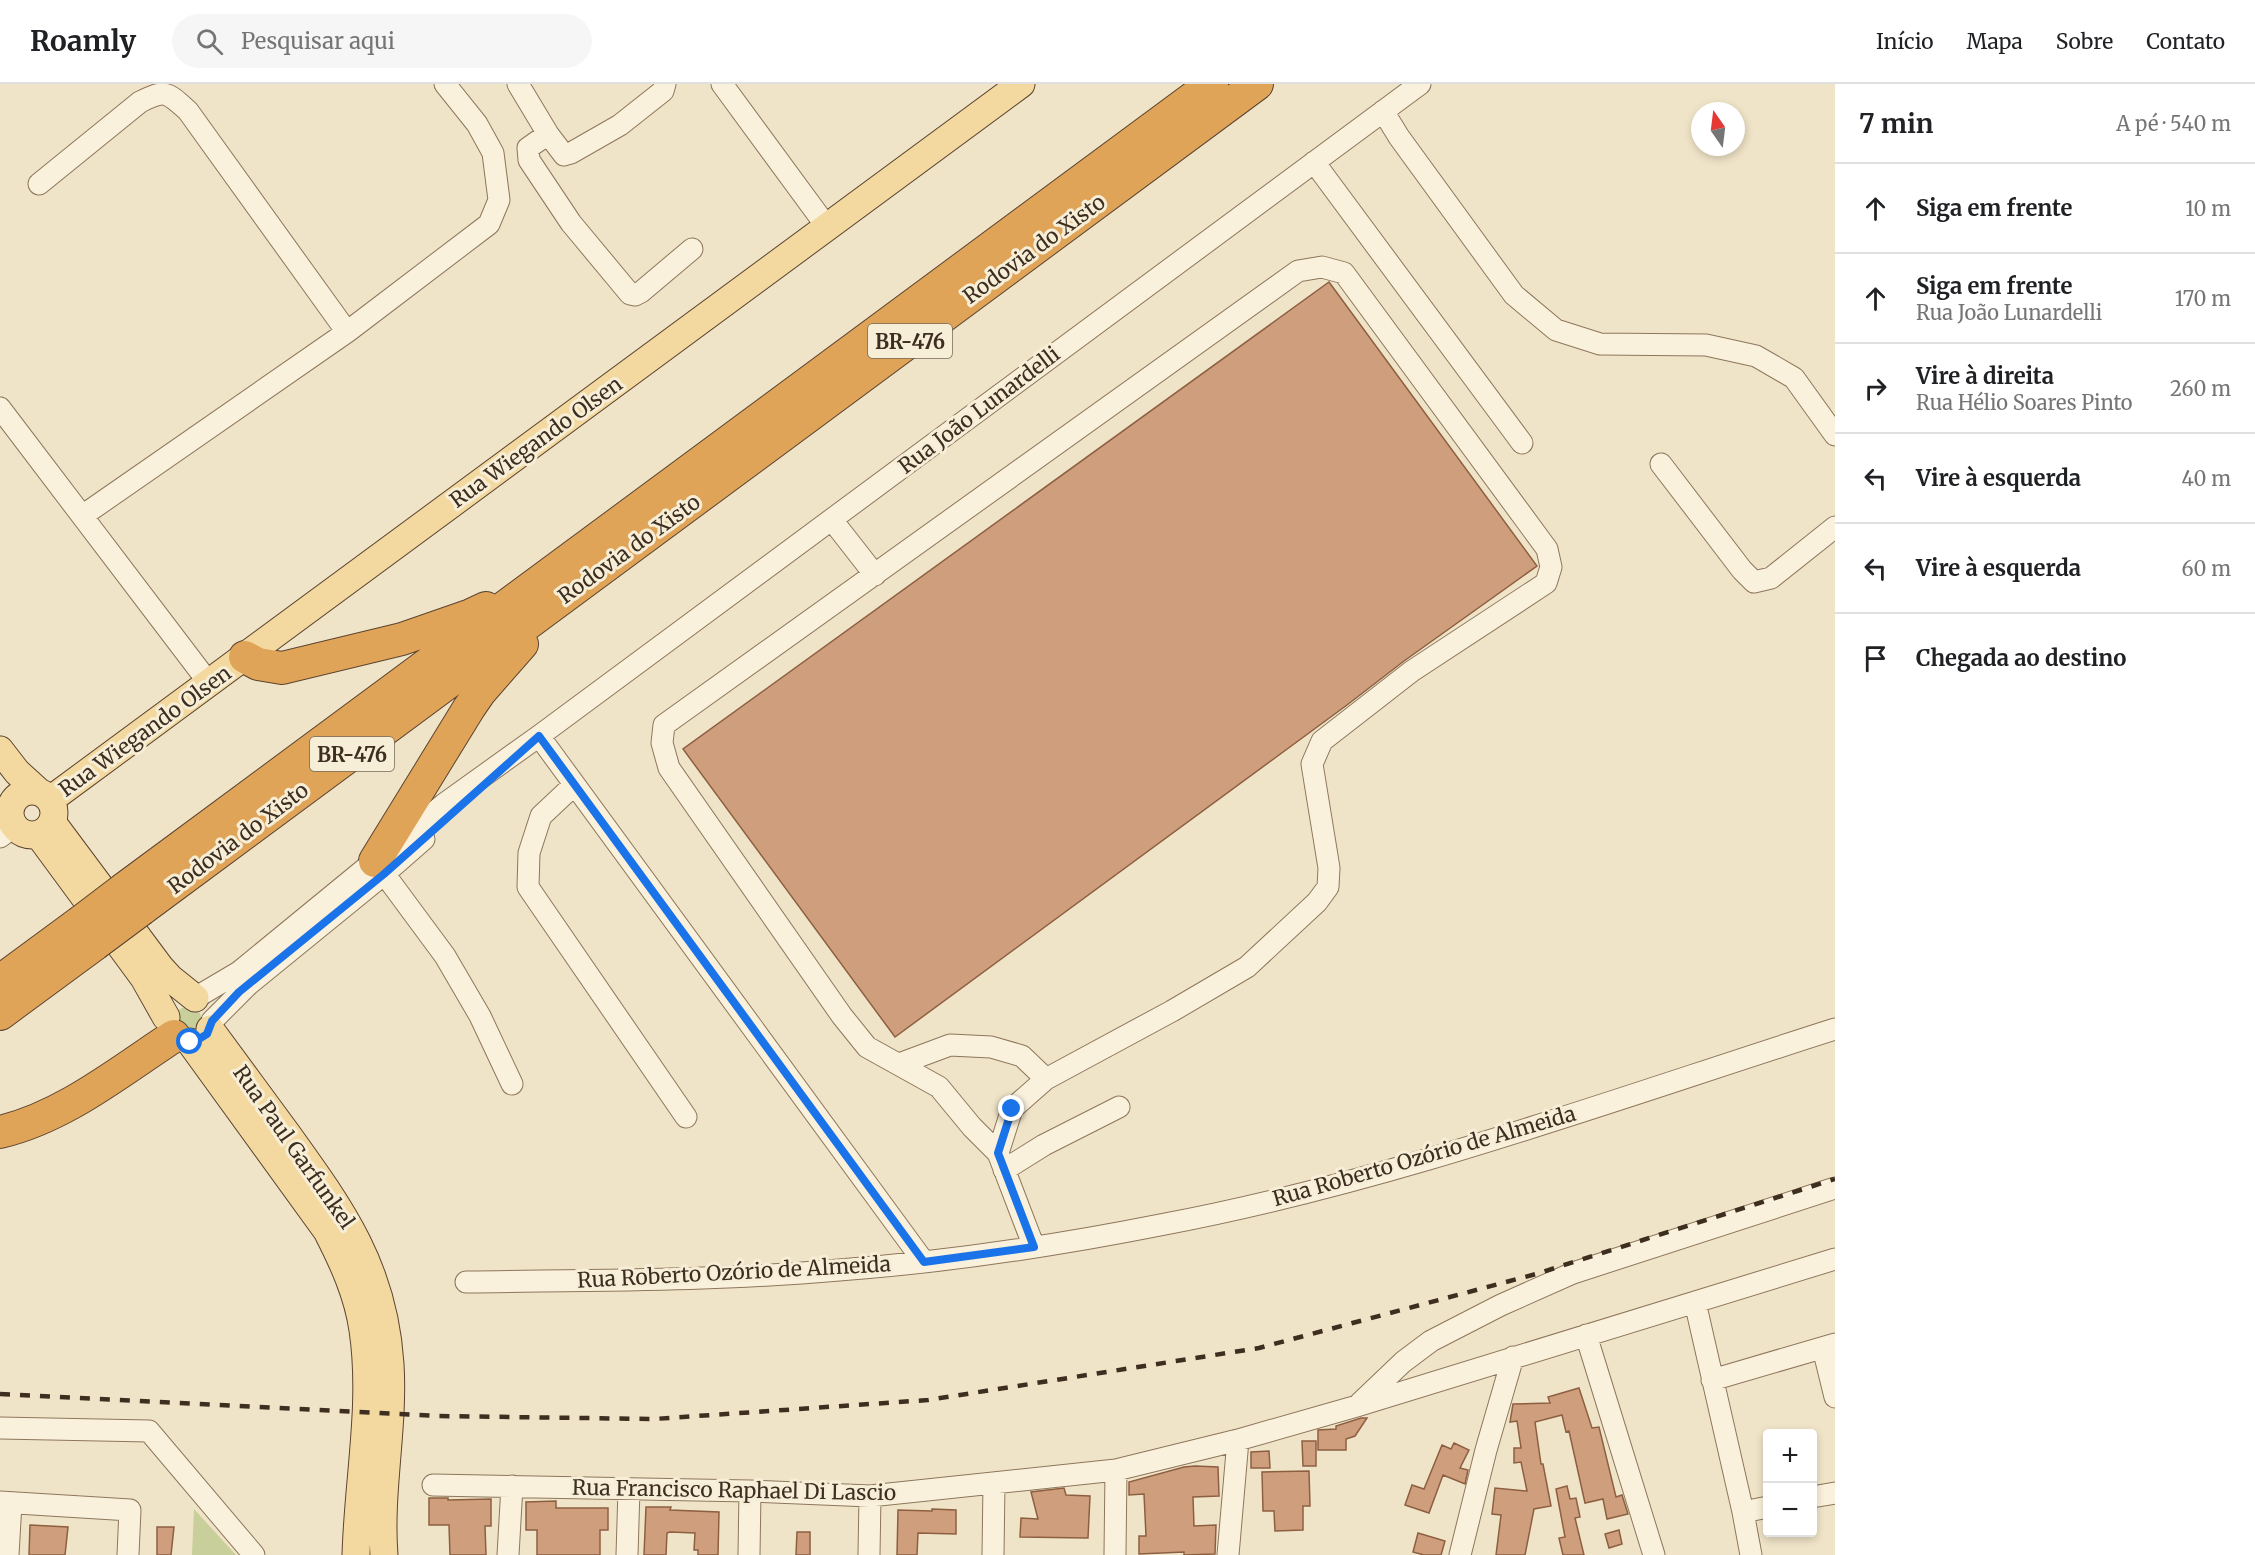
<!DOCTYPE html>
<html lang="pt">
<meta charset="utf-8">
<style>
:root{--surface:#fff;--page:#f6f6f6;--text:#202124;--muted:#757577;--line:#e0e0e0}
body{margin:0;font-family:Merriweather,serif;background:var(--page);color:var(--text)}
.controls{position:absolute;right:18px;bottom:18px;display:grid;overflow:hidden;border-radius:6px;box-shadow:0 3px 9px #0003}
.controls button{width:54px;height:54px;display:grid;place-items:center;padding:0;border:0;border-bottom:2px solid var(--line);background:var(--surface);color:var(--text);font:30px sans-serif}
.compass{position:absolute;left:1691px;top:18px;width:54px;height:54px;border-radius:50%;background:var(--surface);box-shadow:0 3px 9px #0003;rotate:346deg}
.stop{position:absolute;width:18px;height:18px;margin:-14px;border:4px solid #1a73e8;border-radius:50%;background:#fff}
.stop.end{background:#1a73e8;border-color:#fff;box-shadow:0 2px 6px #0008}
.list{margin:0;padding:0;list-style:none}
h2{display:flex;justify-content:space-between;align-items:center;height:78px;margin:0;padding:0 24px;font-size:26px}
h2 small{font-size:20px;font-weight:400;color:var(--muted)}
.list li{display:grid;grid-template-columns:39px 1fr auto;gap:18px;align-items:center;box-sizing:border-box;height:90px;padding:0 24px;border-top:2px solid var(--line)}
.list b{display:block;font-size:22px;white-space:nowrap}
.list p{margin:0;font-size:20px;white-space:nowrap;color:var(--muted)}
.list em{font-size:20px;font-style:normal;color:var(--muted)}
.icon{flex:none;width:33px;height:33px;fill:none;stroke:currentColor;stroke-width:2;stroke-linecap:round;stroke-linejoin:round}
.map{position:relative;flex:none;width:1835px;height:1471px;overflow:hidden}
header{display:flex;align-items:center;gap:36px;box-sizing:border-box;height:84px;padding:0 30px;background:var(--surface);border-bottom:2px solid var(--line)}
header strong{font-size:28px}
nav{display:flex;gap:33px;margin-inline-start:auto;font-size:21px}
.search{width:420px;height:54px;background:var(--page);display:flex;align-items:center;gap:15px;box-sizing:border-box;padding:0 21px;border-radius:33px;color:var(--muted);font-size:22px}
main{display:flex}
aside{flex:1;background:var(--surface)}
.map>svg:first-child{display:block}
.green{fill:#c9cf9b}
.building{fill:#cf9f7d;stroke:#8d5f41;stroke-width:1.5}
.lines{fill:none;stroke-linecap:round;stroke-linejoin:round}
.minor-casing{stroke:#8d765c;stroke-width:23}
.major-casing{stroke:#5b4430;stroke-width:29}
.highway-casing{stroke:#5b4430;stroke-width:34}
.minor{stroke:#faf1dc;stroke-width:21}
.major{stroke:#f3d9a0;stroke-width:27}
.highway{stroke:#e0a458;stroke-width:32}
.rail{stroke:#3d2e20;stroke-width:4.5;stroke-dasharray:10 10;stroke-linecap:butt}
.highway-bridge-casing{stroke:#5b4430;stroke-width:34;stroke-linecap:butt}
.highway-bridge{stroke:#e0a458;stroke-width:32}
.route{stroke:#1a73e8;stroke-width:8}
.labels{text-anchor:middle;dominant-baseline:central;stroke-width:6;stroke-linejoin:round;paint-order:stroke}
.shield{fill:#f7eed8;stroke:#756857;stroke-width:1.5}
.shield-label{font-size:20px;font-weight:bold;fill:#3d2e20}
.street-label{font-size:21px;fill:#3d2e20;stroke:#f7eed8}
</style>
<header>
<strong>Roamly</strong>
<div class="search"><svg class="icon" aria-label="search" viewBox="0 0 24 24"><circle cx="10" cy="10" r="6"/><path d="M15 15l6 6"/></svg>Pesquisar aqui</div>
<nav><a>Início</a><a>Mapa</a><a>Sobre</a><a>Contato</a></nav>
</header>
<main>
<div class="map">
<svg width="1835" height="1471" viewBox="0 0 1835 1471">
<rect width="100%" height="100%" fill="#f0e4c8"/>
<!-- green -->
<path class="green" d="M 187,922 C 203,925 203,933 198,947 L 180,948 L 176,931 L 178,926 Z
M 194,1425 L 236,1471 L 192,1471 Z"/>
<!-- building -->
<path class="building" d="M 1329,198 L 1537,482 L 1404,577 L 1347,621 L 895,953 L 683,665 Z
M 1579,1304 L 1592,1344 L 1599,1343 L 1616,1413 L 1622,1411 L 1628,1430 L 1607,1435 L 1603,1415 L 1585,1419 L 1569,1347 L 1566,1348 L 1562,1331 L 1535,1338 L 1541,1380 L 1543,1380 L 1551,1422 L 1534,1425 L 1525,1471 L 1496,1471 L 1501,1431 L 1492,1430 L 1495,1404 L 1527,1407 L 1521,1378 L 1514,1379 L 1514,1364 L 1521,1364 L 1517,1337 L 1510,1338 L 1513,1320 L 1550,1319 L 1548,1313 Z
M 1361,1334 L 1367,1334 L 1355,1352 L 1346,1355 L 1346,1366 L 1318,1366 L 1318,1346 L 1336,1345 L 1336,1342 Z
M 1302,1357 L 1316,1357 L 1316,1382 L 1303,1382 Z
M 1454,1359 L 1469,1366 L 1460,1384 L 1468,1386 L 1465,1400 L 1443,1391 L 1429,1429 L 1405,1421 L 1412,1401 L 1424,1405 L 1442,1361 L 1451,1365 Z
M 1269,1367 L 1270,1384 L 1251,1384 L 1251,1368 Z
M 1195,1382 L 1218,1383 L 1219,1412 L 1193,1413 L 1194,1442 L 1216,1441 L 1215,1470 L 1184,1471 L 1184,1468 L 1139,1470 L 1139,1452 L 1146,1452 L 1144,1410 L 1129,1411 L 1129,1398 L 1184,1383 Z
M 1309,1387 L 1310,1422 L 1303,1422 L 1303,1446 L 1275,1447 L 1274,1427 L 1263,1427 L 1262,1388 Z
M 1567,1402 L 1570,1415 L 1576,1414 L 1580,1433 L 1575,1434 L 1584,1471 L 1563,1471 L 1559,1454 L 1565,1453 L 1556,1405 Z
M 1064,1404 L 1066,1411 L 1090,1412 L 1088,1454 L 1020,1453 L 1021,1434 L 1038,1435 L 1031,1408 Z
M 429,1414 L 448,1414 L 448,1416 L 491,1415 L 491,1442 L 485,1442 L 486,1471 L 450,1471 L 449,1441 L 429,1441 Z
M 556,1417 L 556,1424 L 608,1424 L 608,1446 L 600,1446 L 600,1471 L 537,1471 L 537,1446 L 526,1446 L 526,1418 Z
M 646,1423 L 671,1423 L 670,1426 L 719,1428 L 718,1471 L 698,1471 L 698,1466 L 694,1466 L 695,1449 L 670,1448 L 667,1449 L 666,1471 L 644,1471 Z
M 932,1425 L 956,1426 L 956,1450 L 918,1449 L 917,1471 L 897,1471 L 898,1426 L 932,1427 Z
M 30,1441 L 68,1443 L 65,1471 L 29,1471 Z
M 157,1443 L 174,1443 L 171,1471 L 157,1471 Z
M 1619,1446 L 1622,1460 L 1609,1464 L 1605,1450 Z
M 797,1448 L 810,1448 L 810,1471 L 796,1471 Z
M 1418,1449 L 1445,1457 L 1441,1471 L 1424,1471 L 1413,1468 Z"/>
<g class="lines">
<defs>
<path id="minor" d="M 518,0 L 548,50 L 564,71 L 571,69 L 620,41 L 663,7 L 665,0
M 722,0 L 827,143
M 1383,27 L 1399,53 L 1514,211 L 1556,246 L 1600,260 L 1706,261 L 1756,272 L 1794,294 L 1835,351
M 548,50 L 528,64 L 529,76 L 571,139 L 630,210 L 635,211 L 641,208 L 692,165
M 1314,78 L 1522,359
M 39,100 L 140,18 C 166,5 167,8 188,27 L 347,248
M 0,324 L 209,599
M 1661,380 L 1742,486 L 1754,498 L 1771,494 L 1835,443
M 82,432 L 347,248 L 489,140 L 499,116 L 493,69 L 477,40 L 445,0
M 832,436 L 875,491
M 539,652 L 924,1178
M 574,701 L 541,732 L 529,769 L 528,803 L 686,1033
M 0,753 L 15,742
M 377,780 L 445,872 L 480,932 L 512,1000
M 195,914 L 239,888 L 444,720 L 539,652 L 1420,0
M 212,937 L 249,900 L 384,790 L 424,755
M 899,980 L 950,961 L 991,963 L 1022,972 L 1046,995
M 998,1069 L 1012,1025 L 1046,995 L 1172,927 L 1247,883 L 1317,818 L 1328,803 L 1329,784 L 1312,680 L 1322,657 L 1412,587 L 1546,499 L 1551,483 L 1547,465 L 1344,189 L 1322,183 L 1298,187 L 664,641 L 662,659 L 669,684 L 842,932 L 867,963 L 939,1003 L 972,1043 L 998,1069 L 1034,1163
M 1004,1086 L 1044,1061 L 1119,1023
M 466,1198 C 590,1196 715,1197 839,1186 C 946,1178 1054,1162 1160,1141 C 1390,1098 1612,1016 1835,945
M 1695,1218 L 1743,1428 L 1751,1471
M 1586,1251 L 1654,1471
M 1823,1264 L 1835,1313
M 1712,1296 L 1835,1260
M 1360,1319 L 1403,1278 L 1431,1257 L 1501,1221 L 1573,1189 L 1835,1104
M 0,1344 L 149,1347 L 254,1471
M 433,1401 L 750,1407 L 870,1412 L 1116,1386 L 1238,1356 L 1357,1322 L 1835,1175
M 1812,1413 L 1835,1409
M 0,1418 L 130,1426 L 128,1471
M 1743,1428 L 1768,1423
M 8,1471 L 11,1419
M 508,1471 L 512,1402
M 627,1471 L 629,1405
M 749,1471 L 750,1407
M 869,1471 L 870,1412
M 993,1471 L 994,1399
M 1115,1471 L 1116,1386
M 1228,1471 L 1238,1356
M 1460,1471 L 1486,1366 L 1513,1273"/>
<path id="major" d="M 0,666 L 17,688 L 39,708
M10 729a22 22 0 1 1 44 0a22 22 0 1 1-44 0Z
M 50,716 L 1021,0
M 52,738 L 160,883 L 170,894 L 195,914
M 38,750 L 144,894 L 166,933
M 210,945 C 236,980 262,1016 288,1051 C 342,1126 384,1184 390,1280 C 394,1344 379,1407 384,1471
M 190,958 L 327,1147 C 343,1178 358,1211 363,1246 C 374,1320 358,1396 356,1471"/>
<path id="highway" d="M 245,573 L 258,580 L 282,584 L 402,555 L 471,531 L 486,524
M 375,777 L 469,624 L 480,608 L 522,560
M 125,804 L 1212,0
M 142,825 L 1257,0
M 0,897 L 79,839
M 0,930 L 95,860
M 0,1048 C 64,1033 119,988 174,952"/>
</defs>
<!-- minor casing -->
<use href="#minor" class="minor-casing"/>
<!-- major casing -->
<use href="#major" class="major-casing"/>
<!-- highway casing -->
<use href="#highway" class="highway-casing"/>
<!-- minor -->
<use href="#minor" class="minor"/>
<!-- major -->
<use href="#major" class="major"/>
<!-- highway -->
<use href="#highway" class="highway"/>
<!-- rail -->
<path class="rail" d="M 0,1310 L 437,1332 L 654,1335 L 928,1316 L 1259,1264 L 1536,1190 L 1835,1095"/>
<defs>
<path id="highway-bridge" d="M 79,839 L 125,804
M 95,860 L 142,825"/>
</defs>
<!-- highway-bridge casing -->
<use href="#highway-bridge" class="highway-bridge-casing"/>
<!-- highway-bridge -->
<use href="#highway-bridge" class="highway-bridge"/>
</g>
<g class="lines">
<!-- route -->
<path class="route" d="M 190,958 L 196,957 L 207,950 L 212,937 L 239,908 L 384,790 L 539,652 L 924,1178 L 1034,1163 L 998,1069 L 1012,1025"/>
</g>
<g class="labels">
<!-- shield labels -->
<g class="shield">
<rect x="868" y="240" width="84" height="34" rx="4.5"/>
<rect x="310" y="653" width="84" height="34" rx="4.5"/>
</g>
<g class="shield-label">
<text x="910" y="257">BR-476</text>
<text x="352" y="670">BR-476</text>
</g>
<!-- street labels -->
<g class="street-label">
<text transform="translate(1034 165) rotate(-36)">Rodovia do Xisto</text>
<text transform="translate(979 326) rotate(-37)">Rua João Lunardelli</text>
<text transform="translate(536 358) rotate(-36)">Rua Wiegando Olsen</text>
<text transform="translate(629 465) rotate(-36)">Rodovia do Xisto</text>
<text transform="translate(145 647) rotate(-36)">Rua Wiegando Olsen</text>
<text transform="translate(238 754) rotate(-37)">Rodovia do Xisto</text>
<text transform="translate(294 1063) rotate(55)">Rua Paul Garfunkel</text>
<text transform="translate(1424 1072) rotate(-16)">Rua Roberto Ozório de Almeida</text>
<text transform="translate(734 1188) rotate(-3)">Rua Roberto Ozório de Almeida</text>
<text transform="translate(734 1406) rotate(1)">Rua Francisco Raphael Di Lascio</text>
</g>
</g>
</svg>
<div class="controls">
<button>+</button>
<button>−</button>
</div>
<svg class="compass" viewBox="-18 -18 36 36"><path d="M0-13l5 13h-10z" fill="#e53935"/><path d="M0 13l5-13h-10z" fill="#757577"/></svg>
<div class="stop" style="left:190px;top:958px"></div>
<div class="stop end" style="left:1012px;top:1025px"></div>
</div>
<aside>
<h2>7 min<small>A pé · 540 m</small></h2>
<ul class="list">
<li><svg class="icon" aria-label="ahead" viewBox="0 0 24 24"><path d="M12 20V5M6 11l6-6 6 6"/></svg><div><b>Siga em frente</b></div><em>10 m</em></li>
<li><svg class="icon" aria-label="ahead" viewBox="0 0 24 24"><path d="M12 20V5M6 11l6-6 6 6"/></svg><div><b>Siga em frente</b><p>Rua João Lunardelli</p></div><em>170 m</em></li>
<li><svg class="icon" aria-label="right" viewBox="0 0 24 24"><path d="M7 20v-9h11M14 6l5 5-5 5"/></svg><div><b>Vire à direita</b><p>Rua Hélio Soares Pinto</p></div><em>260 m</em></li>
<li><svg class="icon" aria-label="left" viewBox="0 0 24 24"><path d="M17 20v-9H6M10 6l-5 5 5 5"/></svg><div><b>Vire à esquerda</b></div><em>40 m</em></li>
<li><svg class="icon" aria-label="left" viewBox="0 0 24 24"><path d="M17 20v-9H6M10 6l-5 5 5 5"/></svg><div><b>Vire à esquerda</b></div><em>60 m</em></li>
<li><svg class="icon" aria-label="arrive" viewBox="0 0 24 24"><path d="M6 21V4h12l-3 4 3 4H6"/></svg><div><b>Chegada ao destino</b></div></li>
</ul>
</aside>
</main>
